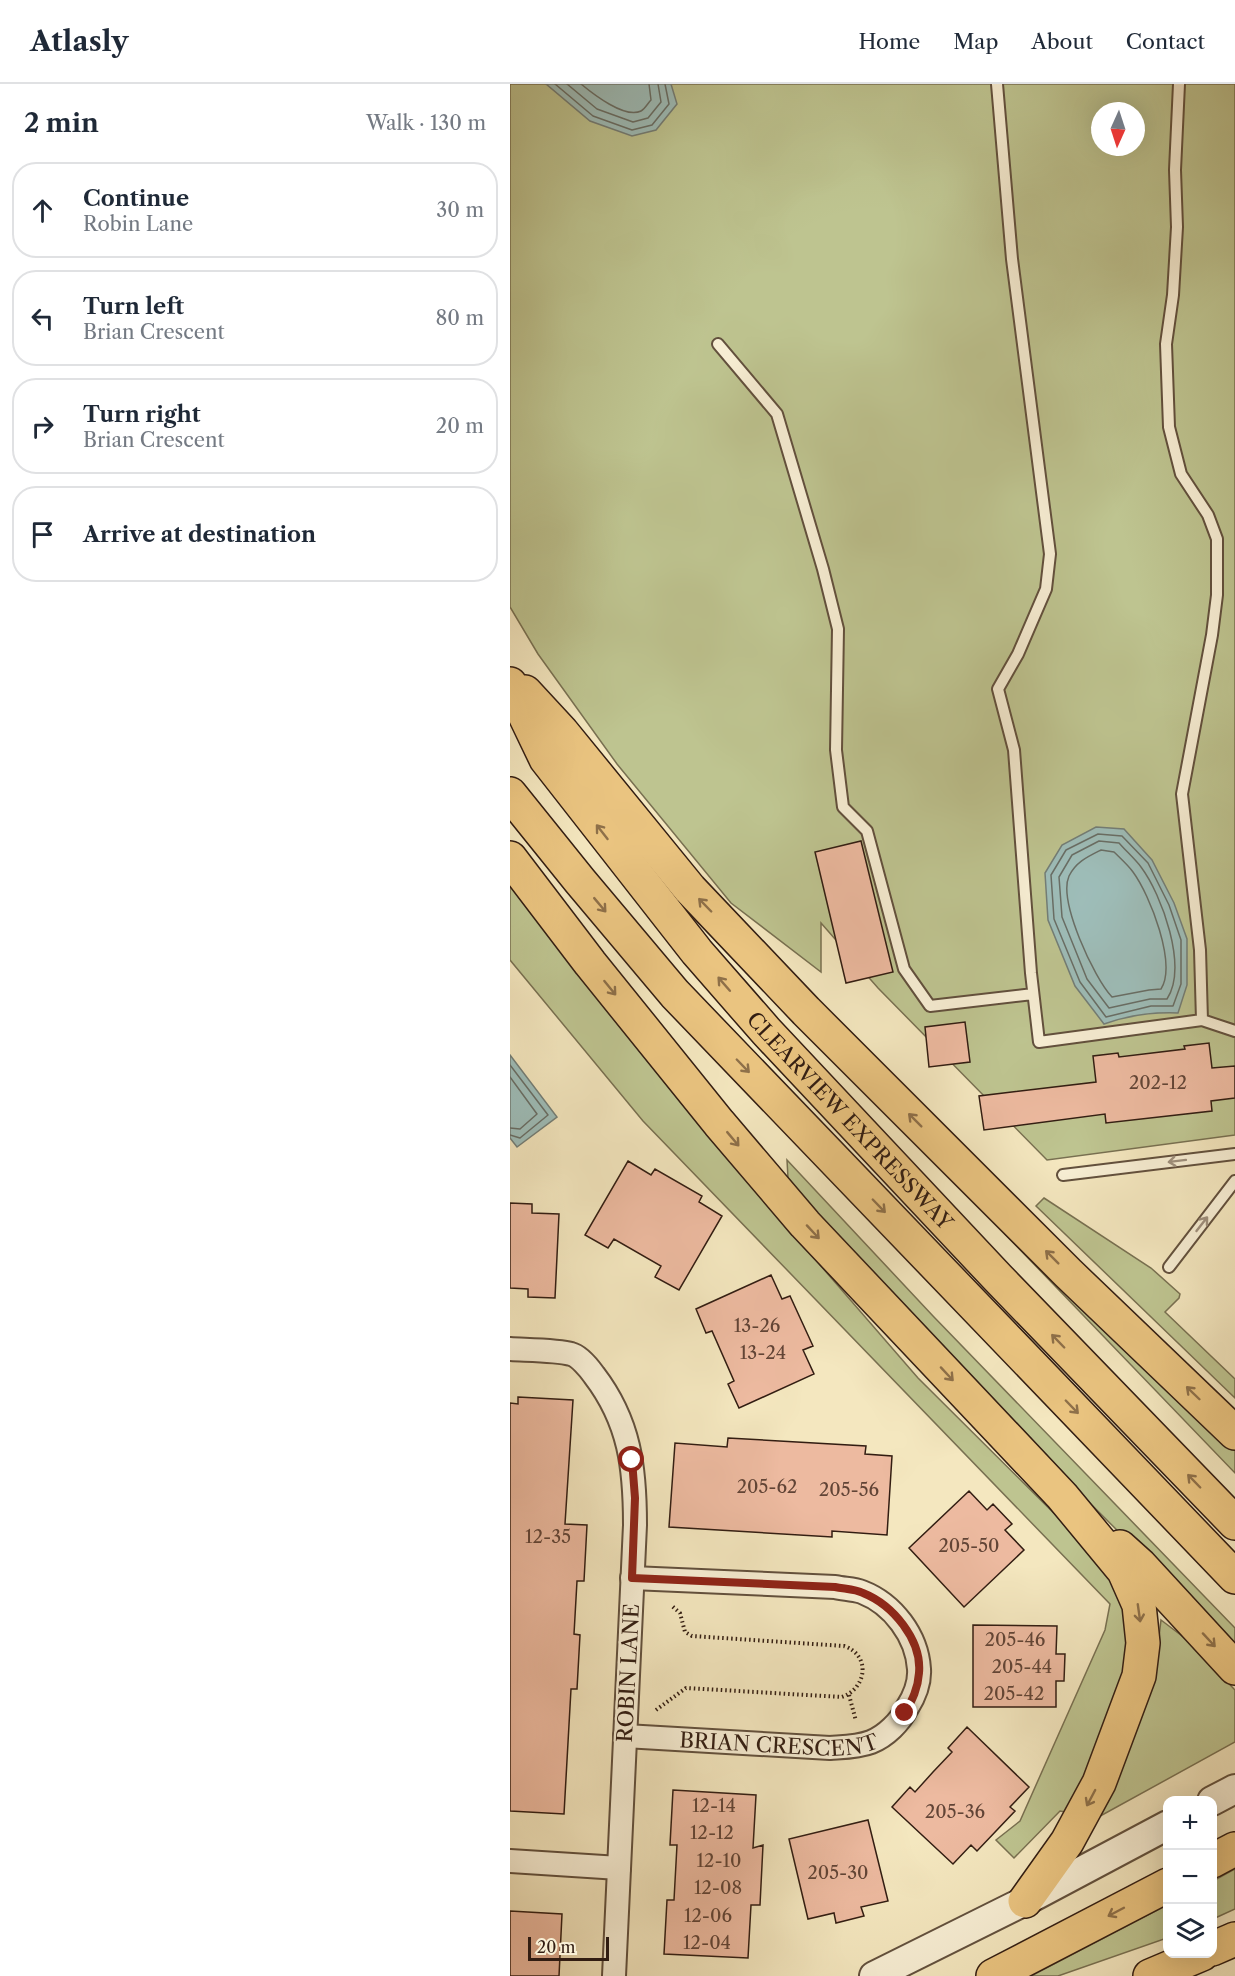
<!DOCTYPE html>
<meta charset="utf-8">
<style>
:root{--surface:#fff;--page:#f6f6f7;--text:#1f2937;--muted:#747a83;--line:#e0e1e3}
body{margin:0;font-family:"Libre Caslon Text",serif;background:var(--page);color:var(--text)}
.controls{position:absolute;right:18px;bottom:18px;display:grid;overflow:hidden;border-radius:12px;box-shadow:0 6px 24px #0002}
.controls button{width:54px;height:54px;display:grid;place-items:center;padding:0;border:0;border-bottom:2px solid var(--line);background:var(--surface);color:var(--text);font:30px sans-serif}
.compass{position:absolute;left:581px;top:18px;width:54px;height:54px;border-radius:50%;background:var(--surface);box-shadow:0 6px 24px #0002;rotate:183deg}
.scale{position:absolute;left:18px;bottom:15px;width:81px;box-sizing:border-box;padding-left:6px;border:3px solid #321d12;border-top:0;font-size:16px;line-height:21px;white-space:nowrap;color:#321d12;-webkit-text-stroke:4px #f8efd5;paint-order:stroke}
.stop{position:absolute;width:18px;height:18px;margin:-14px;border:4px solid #8f2418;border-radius:50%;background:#fff}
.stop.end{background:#8f2418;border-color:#fff;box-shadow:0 2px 6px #0008}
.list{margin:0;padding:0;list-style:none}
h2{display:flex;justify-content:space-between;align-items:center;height:78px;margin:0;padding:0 24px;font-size:26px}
h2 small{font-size:20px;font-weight:400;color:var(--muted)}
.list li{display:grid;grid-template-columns:39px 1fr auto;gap:18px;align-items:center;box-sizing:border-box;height:96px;margin:0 12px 12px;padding:0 12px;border:2px solid var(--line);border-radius:24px}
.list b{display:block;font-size:22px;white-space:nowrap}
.list p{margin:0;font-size:20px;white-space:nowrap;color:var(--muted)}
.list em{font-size:20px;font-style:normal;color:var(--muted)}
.icon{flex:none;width:33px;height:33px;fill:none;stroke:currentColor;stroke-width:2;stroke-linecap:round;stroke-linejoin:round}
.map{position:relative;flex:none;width:725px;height:1892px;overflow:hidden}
header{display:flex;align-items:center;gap:36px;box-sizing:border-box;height:84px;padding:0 30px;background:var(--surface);border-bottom:2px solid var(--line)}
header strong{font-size:28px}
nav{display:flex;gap:33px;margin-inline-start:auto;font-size:21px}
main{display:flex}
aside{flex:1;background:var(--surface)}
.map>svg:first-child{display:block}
.green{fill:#bec490;stroke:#787051;stroke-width:1.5;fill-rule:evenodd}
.water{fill:#9ebeba;stroke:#737e77;stroke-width:1.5}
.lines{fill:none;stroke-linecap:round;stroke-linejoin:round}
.shore{stroke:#686e66;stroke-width:1.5}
.building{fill:#edbaa0;stroke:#321d12;stroke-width:1.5}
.service-casing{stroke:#62503d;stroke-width:14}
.minor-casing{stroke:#62503d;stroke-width:26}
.tertiary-casing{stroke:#62503d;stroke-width:32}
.motorway-casing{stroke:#321d12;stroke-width:36}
.path{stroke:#321d12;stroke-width:4;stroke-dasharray:1.5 3;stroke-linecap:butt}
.service{stroke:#f8efd5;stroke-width:10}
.minor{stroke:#f8efd5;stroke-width:22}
.tertiary{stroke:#f8efd5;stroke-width:28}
.motorway{stroke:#eac480;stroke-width:33}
.oneway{stroke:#8e7049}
.oneway2{stroke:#9f907d}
.route{stroke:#8f2418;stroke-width:8}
.labels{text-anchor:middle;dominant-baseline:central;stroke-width:4.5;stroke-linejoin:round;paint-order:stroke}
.number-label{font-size:18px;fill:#614436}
.street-label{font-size:21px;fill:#321d12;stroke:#f8efd5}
</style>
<header>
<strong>Atlasly</strong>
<nav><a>Home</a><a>Map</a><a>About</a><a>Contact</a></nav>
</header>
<main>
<aside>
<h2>2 min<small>Walk · 130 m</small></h2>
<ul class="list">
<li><svg class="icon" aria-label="ahead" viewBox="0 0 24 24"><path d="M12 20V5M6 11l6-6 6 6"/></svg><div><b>Continue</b><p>Robin Lane</p></div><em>30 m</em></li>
<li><svg class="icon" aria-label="left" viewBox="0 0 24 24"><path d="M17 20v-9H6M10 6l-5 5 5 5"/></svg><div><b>Turn left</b><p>Brian Crescent</p></div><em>80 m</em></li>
<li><svg class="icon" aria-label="right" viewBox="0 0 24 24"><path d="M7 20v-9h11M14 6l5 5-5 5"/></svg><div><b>Turn right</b><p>Brian Crescent</p></div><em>20 m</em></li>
<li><svg class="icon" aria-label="arrive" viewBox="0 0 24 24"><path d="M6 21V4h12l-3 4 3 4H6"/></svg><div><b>Arrive at destination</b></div></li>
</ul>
</aside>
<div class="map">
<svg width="725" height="1892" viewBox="0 0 725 1892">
<rect width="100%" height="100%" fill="#f4e7bf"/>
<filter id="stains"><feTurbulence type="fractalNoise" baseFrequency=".00333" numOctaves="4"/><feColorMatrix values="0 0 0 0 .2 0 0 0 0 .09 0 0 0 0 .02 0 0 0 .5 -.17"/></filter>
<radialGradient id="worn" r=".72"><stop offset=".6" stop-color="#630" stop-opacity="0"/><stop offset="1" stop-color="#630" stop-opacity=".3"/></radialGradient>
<!-- green -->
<path class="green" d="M 0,0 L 725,0 L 725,1051 L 537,1076 L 368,904 L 311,839 L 311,888 L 221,819 L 107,680 L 28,570 L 0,523 ZM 590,27 L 626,27 L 626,63 L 590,63 Z
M 0,798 L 278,1144 L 408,1294 L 597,1482 L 617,1520 L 621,1589 L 561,1729 L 550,1727 L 504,1774 L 486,1756 L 510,1737 L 595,1546 L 600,1520 L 133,1037 L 0,876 Z
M 277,1076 L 423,1232 L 725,1544 L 725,1572 L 638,1477 L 403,1243 L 323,1152 L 278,1094 Z
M 534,1114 L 641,1184 L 670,1210 L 669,1214 L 655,1228 L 725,1295 L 725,1314 L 526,1122 Z
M 498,1146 L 633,1280 L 725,1367 L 725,1389 L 495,1150 Z
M 651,1536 L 676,1555 L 725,1606 L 725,1658 L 583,1736 L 645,1587 Z
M 725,1785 L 725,1825 L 703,1835 L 703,1797 Z
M 657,1821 L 657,1854 L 548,1892 L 521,1892 Z"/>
<!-- water -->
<path class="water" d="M 36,0 L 161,0 L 167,20 L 146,46 L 122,52 L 80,37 Z
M 586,743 L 614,745 L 642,776 L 664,819 L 677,855 L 677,901 L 668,929 C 642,928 619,931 594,940 L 565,902 L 538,836 L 535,789 L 552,761 Z
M 0,971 L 47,1033 L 7,1063 L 0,1054 Z"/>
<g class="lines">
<!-- shore -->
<path class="shore" d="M 45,0 L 83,32 L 122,46 L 142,41 L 159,20 L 155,0
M 57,0 L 87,25 L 123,38 L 138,34 L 151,18 L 148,0
M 71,0 C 83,10 115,35 131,27 C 135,25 138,19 141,16 L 139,0
M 588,750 L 612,752 L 638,779 L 659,821 L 671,856 L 671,900 L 663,922 L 641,922 L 596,933 L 570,898 L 544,835 L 541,791 L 556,766 Z
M 589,757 L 609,759 C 616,767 625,775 631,783 C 652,811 678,883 657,915 L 640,915 L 599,924 L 577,895 L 552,833 L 549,793 L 562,771 Z
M 591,766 L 604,768 C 610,774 618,781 623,788 C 640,811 667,880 651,905 L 639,906 L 602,913 C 584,894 548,817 559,792 C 566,778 577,773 591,766 Z
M 0,981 L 38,1031 L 10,1054 L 0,1051
M 0,993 L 27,1030 L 10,1045 L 0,1044"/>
</g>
<!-- building -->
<path class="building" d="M 351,757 L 383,888 L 336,899 L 305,768 Z
M 455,938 L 460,978 L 419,983 L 415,943 Z
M 699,959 L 702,984 L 725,982 L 725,1014 L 701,1017 L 702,1027 L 596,1039 L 595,1030 L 474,1046 L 469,1012 L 586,998 L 583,972 L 608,969 L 609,973 L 675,965 L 674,962 Z
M 118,1077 L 141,1091 L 145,1085 L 192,1112 L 189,1118 L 212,1132 L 169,1206 L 145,1193 L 151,1182 L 104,1155 L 98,1164 L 75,1151 Z
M 0,1119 L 22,1120 L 22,1129 L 49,1130 L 45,1214 L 18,1213 L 18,1205 L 0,1204 Z
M 261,1191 L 272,1215 L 280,1212 L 303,1262 L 293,1266 L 304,1290 L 229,1324 L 218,1300 L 224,1297 L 202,1247 L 196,1249 L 186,1225 Z
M 8,1313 L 63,1316 L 55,1440 L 77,1441 L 74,1497 L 67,1497 L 64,1550 L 70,1551 L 67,1605 L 61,1605 L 54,1730 L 0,1727 L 0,1319 L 8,1320 Z
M 218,1354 L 356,1362 L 355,1370 L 382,1372 L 377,1451 L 322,1447 L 322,1453 L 159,1443 L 165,1359 L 217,1363 Z
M 459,1407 L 477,1426 L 483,1420 L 502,1440 L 495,1446 L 514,1466 L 454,1523 L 399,1464 Z
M 463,1541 L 547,1542 L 546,1570 L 555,1570 L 554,1597 L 546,1597 L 546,1623 L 463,1623 Z
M 457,1643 L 519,1703 L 500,1723 L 505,1727 L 467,1767 L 461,1761 L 443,1780 L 382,1723 L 400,1703 L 405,1708 L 423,1688 L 442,1668 L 438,1664 Z
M 163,1706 L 246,1711 L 243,1764 L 253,1761 L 250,1821 L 241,1821 L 238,1874 L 154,1870 L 157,1816 L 164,1816 L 167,1761 L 160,1761 Z
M 358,1736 L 378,1817 L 351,1823 L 354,1832 L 326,1839 L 324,1829 L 298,1835 L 279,1755 Z
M 0,1827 L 52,1830 L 49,1892 L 0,1892 Z"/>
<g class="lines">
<defs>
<path id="service" d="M 487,0 L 502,175 L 540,470 L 536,505 L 508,570 L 488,605 L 504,666 L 521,889 L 529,958 L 692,936 L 690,866 L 672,710 L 702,551 L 707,511 L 707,455 L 698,431 L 671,390 L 659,343 L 656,260 L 663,211 L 667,143 L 665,86 L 669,0
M 208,260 L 267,330 L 313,485 L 328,545 L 326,666 L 333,723 L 357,747 L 394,885 L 420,922 L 523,910
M 692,936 L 725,947
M 553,1091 L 725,1070
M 659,1183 L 725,1097"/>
<g id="minor">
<path d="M 0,1265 C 15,1266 48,1266 61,1270 C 69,1272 79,1284 84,1291 C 120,1338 125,1384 125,1441 L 104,1892"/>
<path id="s1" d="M 115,1652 L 320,1664 C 334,1663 348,1663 361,1658 C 376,1652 390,1638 397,1624 C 404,1613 410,1599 409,1585 C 407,1552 383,1520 352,1508 C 344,1505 334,1505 325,1503 L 122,1494"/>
<path d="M 0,1777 L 109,1784"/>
</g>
<path id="tertiary" d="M 702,1717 L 725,1705
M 364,1892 L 515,1817 L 658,1741"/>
<g id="motorway">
<path id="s2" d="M 0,600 L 36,675 L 187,868 L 256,947 L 488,1194 L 725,1439"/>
<path d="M 15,608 L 52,648 L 180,805 L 296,927 L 558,1189 L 725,1349"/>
<path d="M 0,710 L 70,797 L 165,910 L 725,1493"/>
<path d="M 0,774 L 80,879 L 209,1039 L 295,1140 L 552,1412 L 614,1487 L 629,1521 L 633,1559 L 629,1592 L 589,1699 L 557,1758 L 515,1817"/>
<path d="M 610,1463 L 630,1481 L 725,1584"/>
<path d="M 702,1777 L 725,1765"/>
<path d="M 702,1865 L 725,1855"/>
<path d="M 483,1892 L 658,1801"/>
<path d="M 640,1892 L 692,1870"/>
</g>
</defs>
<!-- service casing -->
<use href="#service" class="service-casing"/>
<!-- minor casing -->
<use href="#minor" class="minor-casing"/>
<!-- tertiary casing -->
<use href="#tertiary" class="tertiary-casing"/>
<!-- motorway casing -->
<use href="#motorway" class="motorway-casing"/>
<!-- path -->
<path class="path" d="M 339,1611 L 346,1637
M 146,1626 L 176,1604 L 332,1613 C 357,1604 361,1571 334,1562 L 182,1552 L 175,1548 L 170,1529 L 161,1521"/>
<!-- service -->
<use href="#service" class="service"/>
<!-- minor -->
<use href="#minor" class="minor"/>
<!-- tertiary -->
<use href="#tertiary" class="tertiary"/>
<!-- motorway -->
<use href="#motorway" class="motorway"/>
</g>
<!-- one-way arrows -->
<defs><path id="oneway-shaft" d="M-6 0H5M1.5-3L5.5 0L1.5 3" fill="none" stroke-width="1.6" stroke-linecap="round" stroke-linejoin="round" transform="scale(1.5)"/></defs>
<g class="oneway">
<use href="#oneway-shaft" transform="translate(92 748) rotate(-128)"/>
<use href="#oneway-shaft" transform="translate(90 821) rotate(50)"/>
<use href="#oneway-shaft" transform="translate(195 821) rotate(-134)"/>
<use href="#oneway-shaft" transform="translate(214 900) rotate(-131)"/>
<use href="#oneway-shaft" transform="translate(100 904) rotate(51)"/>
<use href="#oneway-shaft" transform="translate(233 982) rotate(46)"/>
<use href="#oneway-shaft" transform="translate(405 1036) rotate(-135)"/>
<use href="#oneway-shaft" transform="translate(223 1055) rotate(50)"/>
<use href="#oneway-shaft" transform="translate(369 1122) rotate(46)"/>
<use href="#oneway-shaft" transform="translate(303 1148) rotate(47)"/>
<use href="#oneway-shaft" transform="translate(542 1173) rotate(-135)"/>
<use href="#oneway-shaft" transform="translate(548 1257) rotate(-134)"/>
<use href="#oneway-shaft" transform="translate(437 1290) rotate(47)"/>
<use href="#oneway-shaft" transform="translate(683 1309) rotate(-136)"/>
<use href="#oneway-shaft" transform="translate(562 1323) rotate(46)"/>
<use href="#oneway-shaft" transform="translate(684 1397) rotate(-134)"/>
<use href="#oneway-shaft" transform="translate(629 1529) rotate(82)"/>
<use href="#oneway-shaft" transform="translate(699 1556) rotate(47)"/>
<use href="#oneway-shaft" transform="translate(581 1714) rotate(118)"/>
<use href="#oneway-shaft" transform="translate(606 1828) rotate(152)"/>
</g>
<g class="oneway2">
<use href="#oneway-shaft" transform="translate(667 1077) rotate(173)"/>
<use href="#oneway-shaft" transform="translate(692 1140) rotate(-52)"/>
</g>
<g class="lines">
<!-- route -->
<path class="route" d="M 122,1376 L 125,1414 L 122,1494 L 325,1503 C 334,1505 345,1505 353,1509 C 383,1521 412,1556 409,1589 C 408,1605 402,1616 395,1629"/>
</g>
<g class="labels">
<!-- number labels -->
<g class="number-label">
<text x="648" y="999">202-12</text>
<text x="247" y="1242">13-26</text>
<text x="253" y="1269">13-24</text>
<text x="257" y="1403">205-62</text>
<text x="339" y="1406">205-56</text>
<text x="38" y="1453">12-35</text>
<text x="459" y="1462">205-50</text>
<text x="505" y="1556">205-46</text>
<text x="512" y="1583">205-44</text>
<text x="504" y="1610">205-42</text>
<text x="204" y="1722">12-14</text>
<text x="445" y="1728">205-36</text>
<text x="202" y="1749">12-12</text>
<text x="209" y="1777">12-10</text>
<text x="328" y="1789">205-30</text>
<text x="208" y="1804">12-08</text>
<text x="198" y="1832">12-06</text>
<text x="197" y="1859">12-04</text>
</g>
<!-- street labels -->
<g class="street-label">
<text stroke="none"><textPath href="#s2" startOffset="556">CLEARVIEW EXPRESSWAY</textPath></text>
<text transform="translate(118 1589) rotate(-87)">ROBIN LANE</text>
<text stroke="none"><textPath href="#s1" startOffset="154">BRIAN CRESCENT</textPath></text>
</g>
</g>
<rect width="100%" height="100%" filter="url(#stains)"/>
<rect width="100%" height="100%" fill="url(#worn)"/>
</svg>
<div class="controls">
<button>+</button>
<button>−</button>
<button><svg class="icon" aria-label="layers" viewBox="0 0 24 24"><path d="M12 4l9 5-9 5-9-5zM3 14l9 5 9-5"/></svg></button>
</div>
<svg class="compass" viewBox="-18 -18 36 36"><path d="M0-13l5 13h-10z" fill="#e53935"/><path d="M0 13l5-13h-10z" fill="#747a83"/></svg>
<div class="scale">20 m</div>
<div class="stop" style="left:122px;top:1376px"></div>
<div class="stop end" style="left:395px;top:1629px"></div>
</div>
</main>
